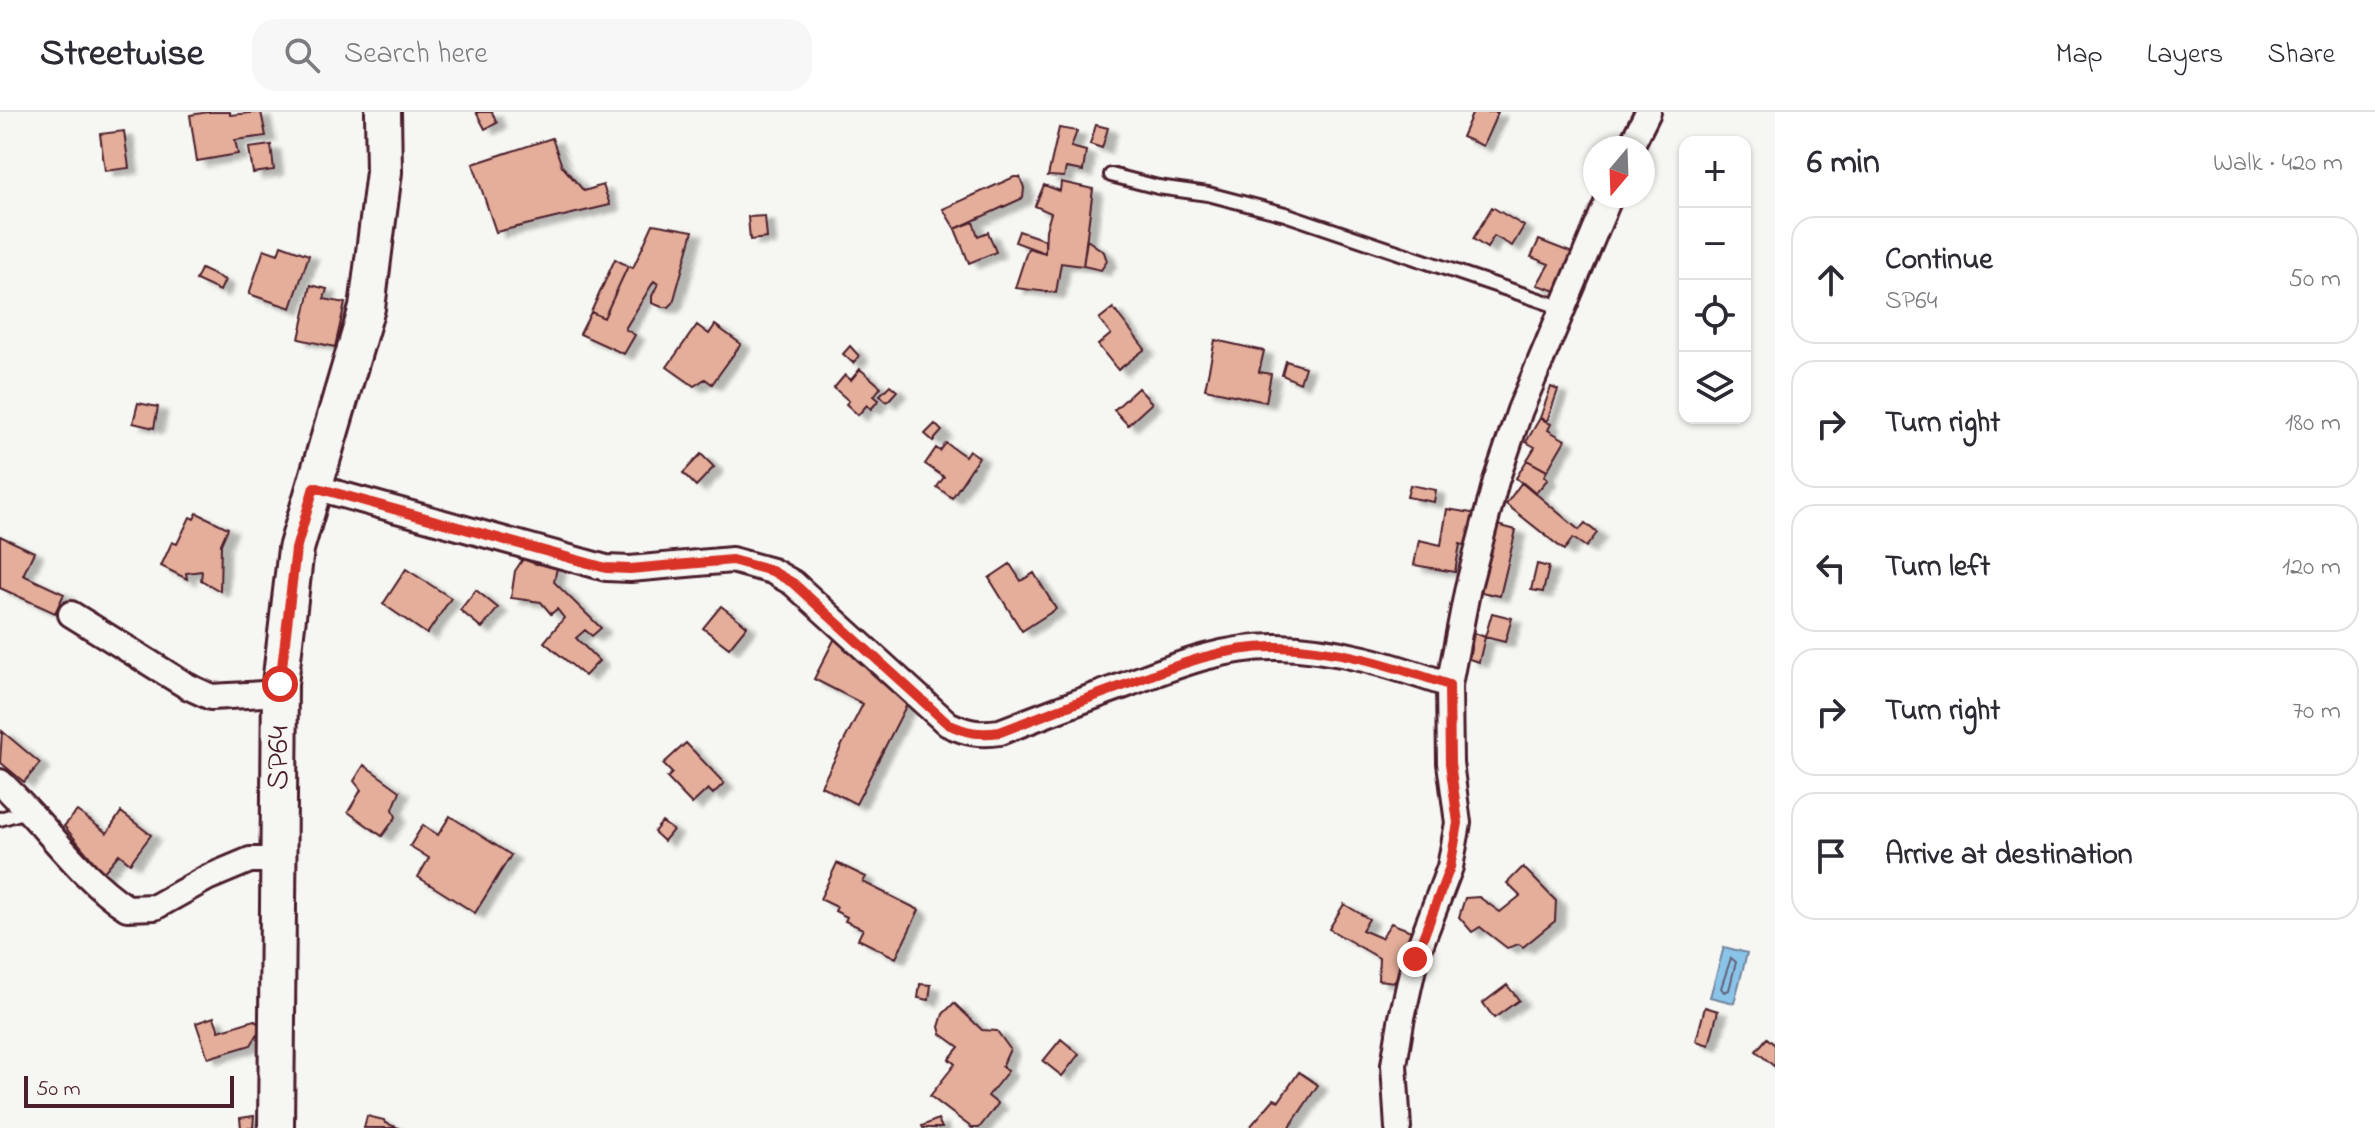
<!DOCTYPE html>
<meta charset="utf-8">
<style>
:root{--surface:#fff;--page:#f7f7f7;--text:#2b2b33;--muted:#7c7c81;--line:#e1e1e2}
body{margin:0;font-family:"Indie Flower",sans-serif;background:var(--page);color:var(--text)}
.controls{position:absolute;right:24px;top:24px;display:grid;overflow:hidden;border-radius:16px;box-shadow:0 2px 6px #0004}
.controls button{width:72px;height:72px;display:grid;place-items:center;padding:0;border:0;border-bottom:2px solid var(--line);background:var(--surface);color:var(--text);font:40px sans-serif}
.compass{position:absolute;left:1583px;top:24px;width:72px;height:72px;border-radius:50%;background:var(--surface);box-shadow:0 2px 6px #0004;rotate:199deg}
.scale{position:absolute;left:24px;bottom:20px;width:210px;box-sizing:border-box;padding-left:8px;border:4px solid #4a1f2b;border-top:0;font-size:22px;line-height:28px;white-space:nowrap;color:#4a1f2b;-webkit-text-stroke:6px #f6f6f2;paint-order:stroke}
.stop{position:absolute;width:24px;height:24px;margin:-18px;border:6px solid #d93025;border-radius:50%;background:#fff}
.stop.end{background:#d93025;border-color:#fff;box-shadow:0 2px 8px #0008}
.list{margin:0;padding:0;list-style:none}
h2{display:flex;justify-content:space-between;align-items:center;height:104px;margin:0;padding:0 32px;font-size:34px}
h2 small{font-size:26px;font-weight:400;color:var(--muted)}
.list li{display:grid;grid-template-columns:52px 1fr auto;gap:24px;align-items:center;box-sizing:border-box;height:128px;margin:0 16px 16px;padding:0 16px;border:2px solid var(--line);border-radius:24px}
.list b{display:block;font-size:30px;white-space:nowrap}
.list p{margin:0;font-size:26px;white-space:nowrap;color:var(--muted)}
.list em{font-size:26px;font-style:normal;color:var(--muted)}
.icon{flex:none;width:44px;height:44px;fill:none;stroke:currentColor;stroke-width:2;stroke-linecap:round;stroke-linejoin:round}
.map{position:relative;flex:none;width:1775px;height:1016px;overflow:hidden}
header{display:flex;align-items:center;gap:48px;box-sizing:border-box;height:112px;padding:0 40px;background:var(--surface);border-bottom:2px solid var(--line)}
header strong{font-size:38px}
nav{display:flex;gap:44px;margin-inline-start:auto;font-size:28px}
.search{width:560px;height:72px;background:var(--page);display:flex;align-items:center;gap:20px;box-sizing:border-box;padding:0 28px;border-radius:24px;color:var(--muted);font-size:30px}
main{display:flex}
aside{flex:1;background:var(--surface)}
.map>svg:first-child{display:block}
.water{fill:#8ac5e9;stroke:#70839d;stroke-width:2}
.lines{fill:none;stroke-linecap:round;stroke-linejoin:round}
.shore{stroke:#646177;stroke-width:2}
.building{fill:#e5ae9b;stroke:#4a1f2b;stroke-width:2;filter:url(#shadow)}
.lane-casing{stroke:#4a1f2b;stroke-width:18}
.street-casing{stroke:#4a1f2b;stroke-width:30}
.secondary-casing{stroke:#4a1f2b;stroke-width:40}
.lane{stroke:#f6f6f2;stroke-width:12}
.street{stroke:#f6f6f2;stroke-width:24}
.secondary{stroke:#f6f6f2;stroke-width:34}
.route{stroke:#d93025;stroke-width:10}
.labels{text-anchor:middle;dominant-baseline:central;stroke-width:6;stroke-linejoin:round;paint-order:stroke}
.street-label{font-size:32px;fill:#4a1f2b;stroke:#f6f6f2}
</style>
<header>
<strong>Streetwise</strong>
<div class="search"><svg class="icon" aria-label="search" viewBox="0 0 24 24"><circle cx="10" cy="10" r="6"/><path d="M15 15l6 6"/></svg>Search here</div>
<nav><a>Map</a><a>Layers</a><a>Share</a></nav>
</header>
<main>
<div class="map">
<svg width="1775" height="1016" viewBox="0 0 1775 1016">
<defs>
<filter id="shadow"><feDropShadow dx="9" dy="5" stdDeviation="2" flood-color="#0004"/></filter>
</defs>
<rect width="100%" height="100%" fill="#f6f6f2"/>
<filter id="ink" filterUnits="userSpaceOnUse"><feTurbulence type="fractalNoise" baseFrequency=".0125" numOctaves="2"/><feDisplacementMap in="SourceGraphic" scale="16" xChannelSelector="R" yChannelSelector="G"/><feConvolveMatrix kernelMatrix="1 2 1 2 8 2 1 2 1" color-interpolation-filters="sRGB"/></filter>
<g filter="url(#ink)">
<!-- water -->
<path class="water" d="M 1724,835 L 1747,841 L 1734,891 L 1710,885 Z"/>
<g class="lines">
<!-- shore -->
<path class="shore" d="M 1731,846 L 1736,850 L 1729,878 L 1724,880 L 1721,876 Z"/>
</g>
<!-- building -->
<path class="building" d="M 208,0 L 230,0 L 230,3 L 261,0 L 266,24 L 235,28 L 238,42 L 197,49 L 190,3 Z
M 476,0 L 492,0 L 497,11 L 485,17 Z
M 1473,0 L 1498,0 L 1483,34 L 1462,25 Z
M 1096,13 L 1108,16 L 1102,36 L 1090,32 Z
M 1059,16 L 1077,19 L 1071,35 L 1086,39 L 1083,59 L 1066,56 L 1064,65 L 1048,64 Z
M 124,19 L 129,56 L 105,59 L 100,22 Z
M 552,26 L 562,54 L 584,79 L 603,73 L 610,93 L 496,120 L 473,52 Z
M 271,33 L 274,58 L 253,61 L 249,36 Z
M 1014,65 L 1020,65 L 1024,76 L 1023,86 L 955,117 L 943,97 Z
M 1061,70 L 1093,77 L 1083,154 L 1061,151 L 1056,181 L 1015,176 L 1028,136 L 1045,141 L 1046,118 L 1051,101 L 1035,94 L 1044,73 L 1060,79 Z
M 1492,95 L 1524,114 L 1512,134 L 1494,124 L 1487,136 L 1473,127 Z
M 765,104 L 767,126 L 750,128 L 748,105 Z
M 973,110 L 978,124 L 988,120 L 996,140 L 969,151 L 955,117 Z
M 653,112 L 693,119 L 673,191 L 669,195 L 662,195 L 652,191 L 652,184 L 658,172 L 654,169 L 625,217 L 635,223 L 624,242 L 580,222 L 591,200 L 604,206 L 628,154 L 633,156 Z
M 1019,119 L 1045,128 L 1045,141 L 1015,130 Z
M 1087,128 L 1104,140 L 1107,149 L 1101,158 L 1083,154 Z
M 1539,128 L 1575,142 L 1557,179 L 1537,173 L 1549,152 L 1531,145 Z
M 281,133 L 309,143 L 291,196 L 249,182 L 264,137 L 278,142 Z
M 615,147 L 628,154 L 604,206 L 591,200 Z
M 201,157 L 225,168 L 220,179 L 196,168 Z
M 311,173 L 327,177 L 324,187 L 345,191 L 335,235 L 299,227 Z
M 1113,196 L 1145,237 L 1118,258 L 1098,233 L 1111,222 L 1099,207 Z
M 697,213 L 709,222 L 715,213 L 741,232 L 712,272 L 705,267 L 694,274 L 667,255 Z
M 1215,228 L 1264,239 L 1259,260 L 1271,262 L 1266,290 L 1205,277 Z
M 850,234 L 859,244 L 853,251 L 843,242 Z
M 1286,249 L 1305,255 L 1300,271 L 1282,263 Z
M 860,257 L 881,275 L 874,284 L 879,288 L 871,297 L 867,293 L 858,303 L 846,292 L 849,289 L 834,276 L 845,263 L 851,268 Z
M 890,273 L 897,279 L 887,290 L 880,283 Z
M 1551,275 L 1558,278 L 1547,309 L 1540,306 Z
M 1138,276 L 1152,291 L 1128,313 L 1114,298 Z
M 138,291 L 158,295 L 154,316 L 133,311 Z
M 1540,306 L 1551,312 L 1548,318 L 1565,328 L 1547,359 L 1527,348 L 1535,335 L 1526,330 Z
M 935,312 L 942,319 L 933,329 L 925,322 Z
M 946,331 L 965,344 L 969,338 L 979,345 L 952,386 L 937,375 L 944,365 L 925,352 L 936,336 L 940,339 Z
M 701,342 L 714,355 L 696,374 L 683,361 Z
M 1527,348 L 1547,359 L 1544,364 L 1548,367 L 1535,382 L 1516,366 Z
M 1522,370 L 1579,418 L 1585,411 L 1597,421 L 1586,435 L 1573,426 L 1564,438 L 1506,392 Z
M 1410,373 L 1436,378 L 1434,390 L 1407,385 Z
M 1447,397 L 1478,402 L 1472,435 L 1460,432 L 1455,460 L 1414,453 L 1419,428 L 1441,433 Z
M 197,401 L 228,416 L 221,432 L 220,479 L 201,468 L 202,459 L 186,461 L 187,467 L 161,454 L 172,430 L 177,432 L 190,405 L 194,407 Z
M 1497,413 L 1516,418 L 1500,484 L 1481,480 Z
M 0,424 L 34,440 L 23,463 L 64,482 L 55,501 L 0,476 Z
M 523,447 L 536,452 L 550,452 L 557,456 L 554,470 L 601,516 L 592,524 L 585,518 L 576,526 L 599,549 L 585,564 L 544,530 L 564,506 L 557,497 L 551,502 L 541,490 L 511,486 L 515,459 Z
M 1010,452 L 1021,469 L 1034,461 L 1056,497 L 1022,519 L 989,466 Z
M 1537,452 L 1549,455 L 1543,480 L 1531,478 Z
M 406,457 L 451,486 L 427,522 L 383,492 Z
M 476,478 L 498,496 L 482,516 L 460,498 Z
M 721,494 L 747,514 L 729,536 L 703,516 Z
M 1492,501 L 1512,506 L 1505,530 L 1485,525 Z
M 1474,521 L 1485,525 L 1479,550 L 1469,547 Z
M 836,524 L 907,592 L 856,692 L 821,674 L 863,592 L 814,567 Z
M 2,619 L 40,651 L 24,670 L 0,650 Z
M 686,631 L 724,671 L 713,682 L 708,677 L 692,692 L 667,666 L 672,661 L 663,652 Z
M 364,653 L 400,679 L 393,697 L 396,705 L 382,724 L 348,700 L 361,678 L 354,669 Z
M 77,699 L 107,721 L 121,700 L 151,723 L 130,751 L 119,742 L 103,761 L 64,714 Z
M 450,704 L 511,743 L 475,801 L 418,765 L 429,746 L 410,734 L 423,713 L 438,723 Z
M 662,710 L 673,718 L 664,729 L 654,720 Z
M 837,751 L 866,765 L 863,770 L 919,798 L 896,846 L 858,827 L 863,817 L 845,809 L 847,805 L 835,799 L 837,795 L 820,787 Z
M 1523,755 L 1556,789 L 1555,809 L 1523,835 L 1519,832 L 1507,836 L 1480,815 L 1472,820 L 1459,805 L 1465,786 L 1479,785 L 1500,800 L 1520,784 L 1507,771 Z
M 1344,792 L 1369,807 L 1362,818 L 1381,826 L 1391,811 L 1411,819 L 1395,870 L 1378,868 L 1379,846 L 1329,817 Z
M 920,872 L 931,873 L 929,888 L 918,886 Z
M 1507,873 L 1519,888 L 1494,906 L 1483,891 Z
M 954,891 L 982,918 L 997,919 L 1010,937 L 1002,955 L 1008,959 L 988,984 L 998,992 L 979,1016 L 972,1016 L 930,984 L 955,952 L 949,947 L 959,935 L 941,922 L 939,915 L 943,902 Z
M 1705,895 L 1718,899 L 1709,933 L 1696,929 Z
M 214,905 L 219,919 L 254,908 L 262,915 L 251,933 L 208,946 L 196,911 Z
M 1767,926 L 1775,933 L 1775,955 L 1756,939 Z
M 1061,927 L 1079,942 L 1062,964 L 1043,949 Z
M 1299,960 L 1318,973 L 1289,1016 L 1249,1016 L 1274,987 L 1279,989 Z
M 254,1004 L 253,1016 L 241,1016 L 240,1006 Z
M 367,1004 L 384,1008 L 385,1011 L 399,1016 L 364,1016 Z
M 938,1007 L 942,1016 L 923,1016 L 922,1014 Z"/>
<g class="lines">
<defs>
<path id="lane" d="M 1111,63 L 1158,75 L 1208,82 L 1285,102 L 1563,196
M 0,707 L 30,698"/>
<path id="street" d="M 1630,36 L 1648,0
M 314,375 L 606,456 L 630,457 L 732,448 L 772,459 L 793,471 L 948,612 C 967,621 979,623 1000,620 C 1041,604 1083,588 1125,573 C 1175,554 1223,534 1278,535 C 1338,536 1393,554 1449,573
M 71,502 L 187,574 L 211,585 L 281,581
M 0,670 C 44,710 77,763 127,796 L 155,795 L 207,766 L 250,748 L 279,748
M 1398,1016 L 1394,953 L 1401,910 L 1415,847 L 1450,755 L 1458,711 L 1450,651 L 1449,573 L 1468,475 L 1496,369 L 1520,298 L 1610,84"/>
<g id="secondary">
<path id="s1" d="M 276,1016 L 280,572 L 296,437 L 367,196 L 384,60 L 383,0"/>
</g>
</defs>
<!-- lane casing -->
<use href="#lane" class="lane-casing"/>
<!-- street casing -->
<use href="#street" class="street-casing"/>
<!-- secondary casing -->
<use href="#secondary" class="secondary-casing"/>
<!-- lane -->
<use href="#lane" class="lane"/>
<!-- street -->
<use href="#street" class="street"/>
<!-- secondary -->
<use href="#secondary" class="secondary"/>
</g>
</g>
<g class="lines" filter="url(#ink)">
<!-- route -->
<path class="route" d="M 280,572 L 296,437 L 314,375 L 606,456 L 630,457 L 732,448 L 772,459 L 793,471 L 948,612 C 967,621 979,623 1000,620 C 1041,604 1083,588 1125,573 C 1175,554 1223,534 1278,535 C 1338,536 1393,554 1449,573 L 1450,651 L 1458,711 L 1450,755 L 1415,847"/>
</g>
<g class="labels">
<!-- street labels -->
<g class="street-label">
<text stroke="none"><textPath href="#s1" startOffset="370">SP64</textPath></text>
</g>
</g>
</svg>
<div class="controls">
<button>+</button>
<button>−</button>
<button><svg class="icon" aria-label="locate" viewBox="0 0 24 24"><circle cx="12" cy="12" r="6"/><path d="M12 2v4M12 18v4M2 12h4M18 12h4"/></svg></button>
<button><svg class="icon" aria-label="layers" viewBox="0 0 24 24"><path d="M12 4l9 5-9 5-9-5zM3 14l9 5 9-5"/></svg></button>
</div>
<svg class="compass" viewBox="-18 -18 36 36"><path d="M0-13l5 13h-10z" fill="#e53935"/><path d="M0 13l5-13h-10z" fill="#7c7c81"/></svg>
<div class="scale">50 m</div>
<div class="stop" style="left:280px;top:572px"></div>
<div class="stop end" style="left:1415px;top:847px"></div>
</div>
<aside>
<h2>6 min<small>Walk · 420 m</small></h2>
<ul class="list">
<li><svg class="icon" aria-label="ahead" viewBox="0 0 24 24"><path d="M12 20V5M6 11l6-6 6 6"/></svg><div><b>Continue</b><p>SP64</p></div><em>50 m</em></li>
<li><svg class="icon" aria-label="right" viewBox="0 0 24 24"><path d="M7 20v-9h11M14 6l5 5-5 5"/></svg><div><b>Turn right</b></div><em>180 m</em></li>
<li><svg class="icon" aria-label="left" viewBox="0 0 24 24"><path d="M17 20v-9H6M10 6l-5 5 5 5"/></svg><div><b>Turn left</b></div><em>120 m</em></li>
<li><svg class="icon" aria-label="right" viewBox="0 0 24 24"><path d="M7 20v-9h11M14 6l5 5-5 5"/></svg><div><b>Turn right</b></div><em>70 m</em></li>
<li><svg class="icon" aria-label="arrive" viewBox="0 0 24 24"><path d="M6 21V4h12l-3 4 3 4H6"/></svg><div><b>Arrive at destination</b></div></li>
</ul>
</aside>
</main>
